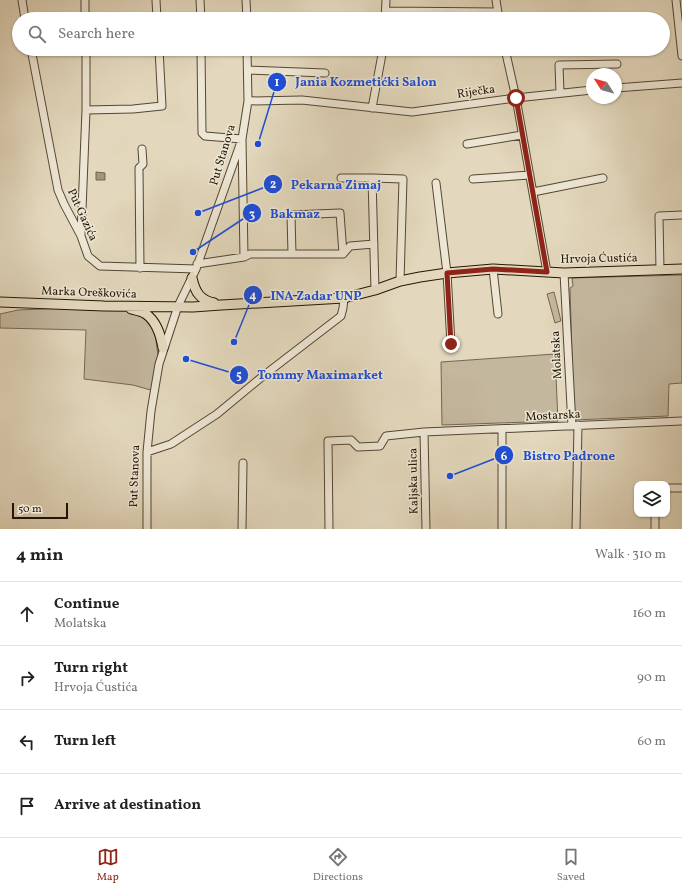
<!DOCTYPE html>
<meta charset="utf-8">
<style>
:root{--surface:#fff;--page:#f2f2f2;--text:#222;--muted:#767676;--line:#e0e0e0;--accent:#8f2418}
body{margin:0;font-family:Vollkorn,serif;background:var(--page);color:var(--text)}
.controls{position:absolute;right:12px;bottom:12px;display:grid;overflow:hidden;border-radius:8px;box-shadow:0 1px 3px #0004}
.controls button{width:36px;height:36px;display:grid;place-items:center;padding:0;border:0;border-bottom:1px solid var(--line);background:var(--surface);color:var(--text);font:20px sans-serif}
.compass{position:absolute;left:586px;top:68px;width:36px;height:36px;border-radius:50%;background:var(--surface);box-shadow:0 1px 3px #0004;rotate:306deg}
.scale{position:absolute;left:12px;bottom:10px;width:56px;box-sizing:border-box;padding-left:4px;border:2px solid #241605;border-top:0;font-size:11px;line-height:14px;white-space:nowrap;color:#241605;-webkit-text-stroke:3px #ede6d4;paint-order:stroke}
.stop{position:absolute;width:12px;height:12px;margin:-9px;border:3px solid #8f2418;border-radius:50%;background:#fff}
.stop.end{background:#8f2418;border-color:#fff;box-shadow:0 1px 4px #0008}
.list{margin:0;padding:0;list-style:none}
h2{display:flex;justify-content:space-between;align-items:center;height:52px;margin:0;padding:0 16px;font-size:17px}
h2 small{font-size:13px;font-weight:400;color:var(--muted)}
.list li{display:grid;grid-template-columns:26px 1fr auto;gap:12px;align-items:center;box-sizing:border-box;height:64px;padding:0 16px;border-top:1px solid var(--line)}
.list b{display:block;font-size:15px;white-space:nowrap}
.list p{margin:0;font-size:13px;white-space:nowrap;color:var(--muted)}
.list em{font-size:13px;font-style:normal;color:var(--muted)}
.icon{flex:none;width:22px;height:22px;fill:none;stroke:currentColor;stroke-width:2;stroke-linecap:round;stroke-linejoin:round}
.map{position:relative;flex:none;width:682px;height:529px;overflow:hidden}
.search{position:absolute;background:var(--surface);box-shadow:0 1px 3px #0004;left:12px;right:12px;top:12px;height:44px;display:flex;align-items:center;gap:10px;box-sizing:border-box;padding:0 14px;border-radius:22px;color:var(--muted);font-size:15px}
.sheet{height:308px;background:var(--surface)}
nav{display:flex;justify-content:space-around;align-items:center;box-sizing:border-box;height:56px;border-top:1px solid var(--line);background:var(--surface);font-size:11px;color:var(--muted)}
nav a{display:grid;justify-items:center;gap:2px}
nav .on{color:var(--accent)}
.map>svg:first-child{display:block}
.green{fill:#c3b79e;stroke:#746652}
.water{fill:#a2967e;stroke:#70634e}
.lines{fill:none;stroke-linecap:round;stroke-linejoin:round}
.minor-casing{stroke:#544633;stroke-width:9}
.major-casing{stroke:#241605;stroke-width:11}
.minor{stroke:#ede6d4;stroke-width:7}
.major{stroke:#e3d8bd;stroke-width:9}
.route{stroke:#8f2418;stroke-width:5}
.labels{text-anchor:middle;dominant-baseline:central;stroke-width:3;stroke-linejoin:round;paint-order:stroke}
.street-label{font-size:12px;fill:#241605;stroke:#ede6d4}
.leader{fill:none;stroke:#1d4ed8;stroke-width:1.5}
.callout-dot{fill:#1d4ed8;stroke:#ede6d4;stroke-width:1.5}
.mark-label{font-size:12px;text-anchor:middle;font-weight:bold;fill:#fff}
.callout-label{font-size:13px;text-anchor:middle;font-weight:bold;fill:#1d4ed8;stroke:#ede6d4;stroke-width:3;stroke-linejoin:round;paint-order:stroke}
</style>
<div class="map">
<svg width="682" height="529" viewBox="0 0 682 529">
<rect width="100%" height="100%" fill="#e3d8bd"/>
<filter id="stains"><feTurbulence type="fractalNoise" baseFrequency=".005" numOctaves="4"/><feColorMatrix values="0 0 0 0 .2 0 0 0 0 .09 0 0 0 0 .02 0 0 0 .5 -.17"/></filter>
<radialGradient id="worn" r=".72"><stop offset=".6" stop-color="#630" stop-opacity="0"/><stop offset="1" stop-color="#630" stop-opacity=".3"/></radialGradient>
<!-- green -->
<path class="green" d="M 682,275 L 682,383 L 669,384 L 668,416 L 574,420 L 570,288 L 573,286 L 572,278 Z
M 554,292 L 561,321 L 555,323 L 547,294 Z
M 118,306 L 149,307 L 153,316 L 159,364 L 154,391 L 133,385 L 84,379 L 86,330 L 0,328 L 0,314 L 18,310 Z
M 555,354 L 558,421 L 442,425 L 441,362 Z"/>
<!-- water -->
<path class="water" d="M 96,172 L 105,173 L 105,180 L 96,180 Z"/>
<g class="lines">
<defs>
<path id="minor" d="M 22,0 L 25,19
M 85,0 L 85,19
M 156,0 L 157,19
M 200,0 L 201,19
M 246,0 L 247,19
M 496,0 L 499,19
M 676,0 L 682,56
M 386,11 L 498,12
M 385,19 L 386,0
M 31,49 L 58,190 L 64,204 L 81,236 L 88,256 L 100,266 L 196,269
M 201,49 L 202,133 L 205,136 L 242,139 L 244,257
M 505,49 L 516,98 L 547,272
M 248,70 L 325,73
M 616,88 L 682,83
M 560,93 L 559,65 L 617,64
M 248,101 L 302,100 L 412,112 L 516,98 L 592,90
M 372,108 L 383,49
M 86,110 L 133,109 L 162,106 L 159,49
M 467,144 L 522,135
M 341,178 L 372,178
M 473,179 L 530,175
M 436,183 L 447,273 L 451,344
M 533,192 L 603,178
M 81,235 L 86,110 L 86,49
M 292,254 L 291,215 L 340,213 L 343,254
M 197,264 L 244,257 L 250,254 L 343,254 L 350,246 L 374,244
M 140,268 L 139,168 L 143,164 L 142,149
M 493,269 L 498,314
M 660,270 L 659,216 L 682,215
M 564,273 L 572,426
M 375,290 L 372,178 L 403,179 L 400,281
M 502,430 L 502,529
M 424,432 L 426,529
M 147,452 L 171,444 L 217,414 L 263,376 L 341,316 L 343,308 L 344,298
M 667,488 L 682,488
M 655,514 L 655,529
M 147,529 L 147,452 L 151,411 L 159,364 L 178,306 L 196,269 L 242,139 L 248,101 L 247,49
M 242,529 L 243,463
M 329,529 L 328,441 L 351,440 L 358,447 L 380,446 L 386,436 L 424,432 L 682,421
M 576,529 L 578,425"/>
<path id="major" d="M 192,278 C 195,292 200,300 214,303
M 0,302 L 104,306 L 193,307 L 221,305 L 344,298 L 375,290 L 400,281 L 420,277 L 447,273 L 493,269 L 564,273 L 682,269
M 131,309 C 135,310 142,311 146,314 C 157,322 161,336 163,348"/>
</defs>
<!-- minor casing -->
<use href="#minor" class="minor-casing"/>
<!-- major casing -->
<use href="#major" class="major-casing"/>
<!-- minor -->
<use href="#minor" class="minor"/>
<!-- major -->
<use href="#major" class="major"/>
</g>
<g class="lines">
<!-- route -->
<path class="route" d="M 451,344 L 447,273 L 493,269 L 547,272 L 516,98"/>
</g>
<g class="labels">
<!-- street labels -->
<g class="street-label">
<text transform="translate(476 92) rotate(-8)">Riječka</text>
<text transform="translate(223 155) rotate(-73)">Put Stanova</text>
<text transform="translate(82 215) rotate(65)">Put Gazića</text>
<text transform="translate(599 259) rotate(-1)">Hrvoja Ćustića</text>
<text transform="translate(89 293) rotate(2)">Marka Oreškovića</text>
<text transform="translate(557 355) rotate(-93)">Molatska</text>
<text transform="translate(553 416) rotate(-3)">Mostarska</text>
<text transform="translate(135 476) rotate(-88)">Put Stanova</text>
<text transform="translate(414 481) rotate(-91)">Kaljska ulica</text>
</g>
</g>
<!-- callouts -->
<path class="leader" d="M258 144L277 82M198 213L273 184M193 252L252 213M234 342L253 295M186 359L239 375M450 476L504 455"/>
<g class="callout-dot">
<circle cx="258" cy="144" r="4"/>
<circle cx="198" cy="213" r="4"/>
<circle cx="193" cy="252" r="4"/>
<circle cx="234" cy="342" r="4"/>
<circle cx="186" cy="359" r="4"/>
<circle cx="450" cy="476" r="4"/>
<circle cx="277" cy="82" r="10"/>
<circle cx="273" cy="184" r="10"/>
<circle cx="252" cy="213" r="10"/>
<circle cx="253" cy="295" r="10"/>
<circle cx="239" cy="375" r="10"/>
<circle cx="504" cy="455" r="10"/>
</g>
<g class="mark-label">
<text x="277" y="86">1</text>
<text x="273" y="188">2</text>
<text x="252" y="218">3</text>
<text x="253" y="299">4</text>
<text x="239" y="379">5</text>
<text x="504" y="460">6</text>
</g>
<g class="callout-label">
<text x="366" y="86">Jania Kozmetićki Salon</text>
<text x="336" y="189">Pekarna Zimaj</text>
<text x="295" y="218">Bakmaz</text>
<text x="316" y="300">INA Zadar UNP</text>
<text x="320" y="379">Tommy Maximarket</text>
<text x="569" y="460">Bistro Padrone</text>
</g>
<rect width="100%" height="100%" filter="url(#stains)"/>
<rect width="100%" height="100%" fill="url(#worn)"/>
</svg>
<div class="controls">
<button><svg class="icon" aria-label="layers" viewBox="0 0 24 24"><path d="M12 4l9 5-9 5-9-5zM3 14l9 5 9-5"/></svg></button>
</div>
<svg class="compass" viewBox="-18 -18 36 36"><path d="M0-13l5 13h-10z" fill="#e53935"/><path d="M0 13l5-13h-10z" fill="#767676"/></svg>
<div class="scale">50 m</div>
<div class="stop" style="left:516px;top:98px"></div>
<div class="stop end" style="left:451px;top:344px"></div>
<div class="search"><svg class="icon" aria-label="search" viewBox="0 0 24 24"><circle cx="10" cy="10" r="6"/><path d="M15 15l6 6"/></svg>Search here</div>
</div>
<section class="sheet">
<h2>4 min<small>Walk · 310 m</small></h2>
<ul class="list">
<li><svg class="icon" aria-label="ahead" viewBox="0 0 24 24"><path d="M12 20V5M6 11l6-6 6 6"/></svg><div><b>Continue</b><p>Molatska</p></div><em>160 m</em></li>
<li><svg class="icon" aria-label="right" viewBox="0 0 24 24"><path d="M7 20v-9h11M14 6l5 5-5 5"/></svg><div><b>Turn right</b><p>Hrvoja Ćustića</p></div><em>90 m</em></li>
<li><svg class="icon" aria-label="left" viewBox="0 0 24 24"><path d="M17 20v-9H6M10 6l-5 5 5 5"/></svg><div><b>Turn left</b></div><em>60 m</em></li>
<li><svg class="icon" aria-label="arrive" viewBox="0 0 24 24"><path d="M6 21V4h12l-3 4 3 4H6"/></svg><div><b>Arrive at destination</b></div></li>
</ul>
</section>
<nav>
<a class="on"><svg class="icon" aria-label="map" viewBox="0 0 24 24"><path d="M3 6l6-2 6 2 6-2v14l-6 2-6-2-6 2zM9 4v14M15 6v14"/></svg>Map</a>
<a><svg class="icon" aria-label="directions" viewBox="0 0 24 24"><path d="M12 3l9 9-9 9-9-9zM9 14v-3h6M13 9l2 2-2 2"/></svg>Directions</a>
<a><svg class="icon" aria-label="saved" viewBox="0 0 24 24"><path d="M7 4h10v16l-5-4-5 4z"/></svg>Saved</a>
</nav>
